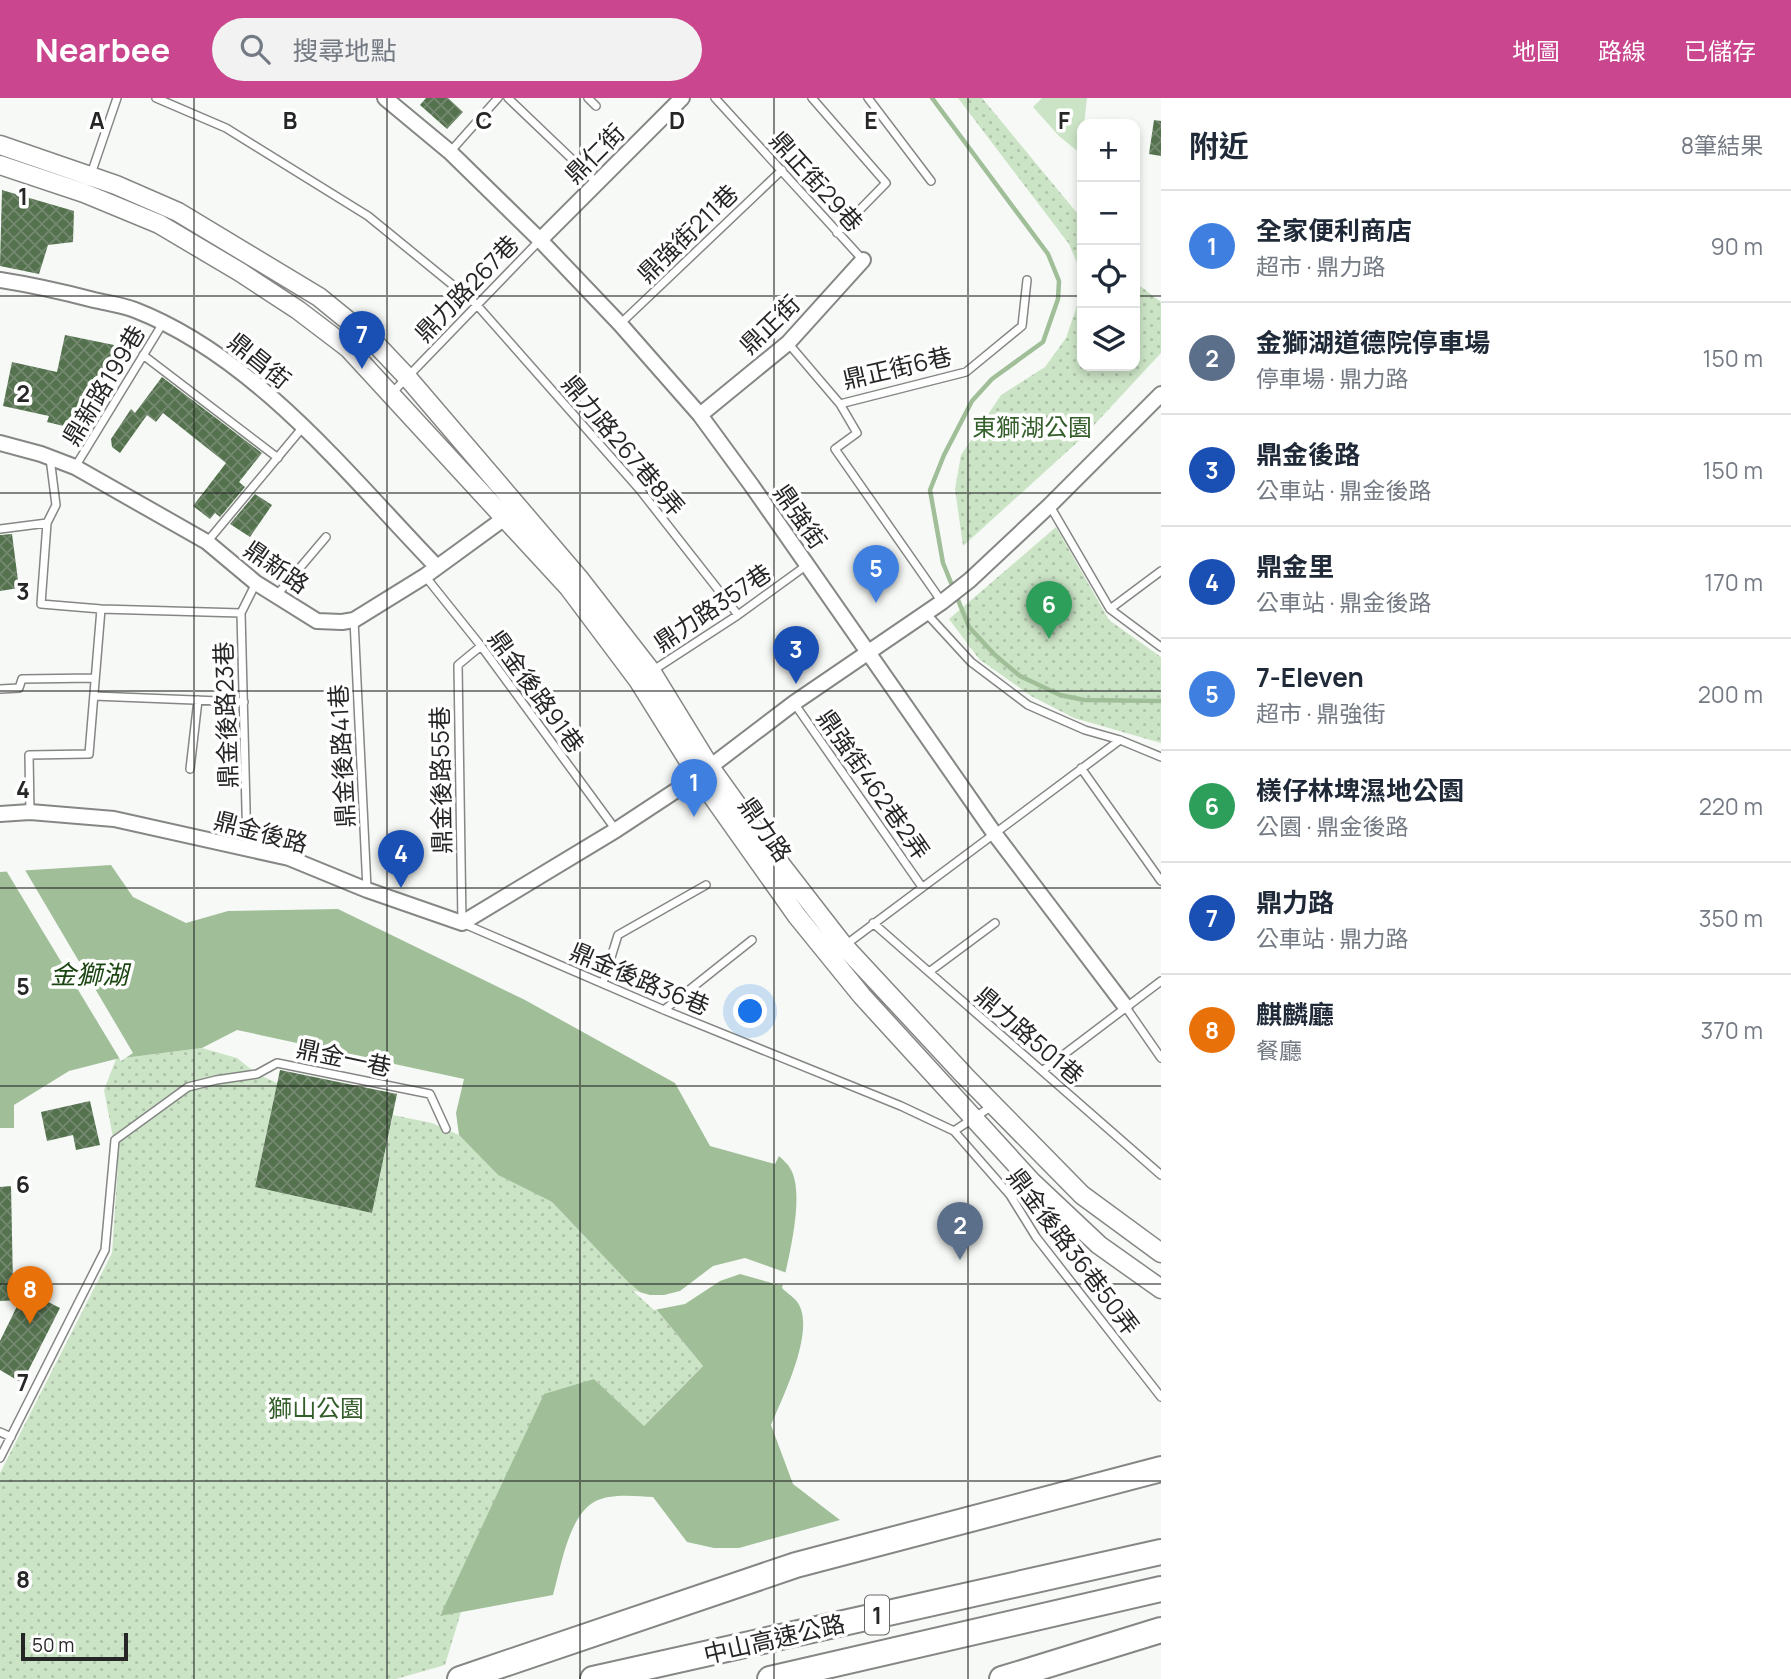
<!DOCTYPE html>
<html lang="zh-TW">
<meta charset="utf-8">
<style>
:root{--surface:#fff;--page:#f2f2f3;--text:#1f2937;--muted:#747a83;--line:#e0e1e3;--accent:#ca478f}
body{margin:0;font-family:Manrope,"Noto Sans TC",sans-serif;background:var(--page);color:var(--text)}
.controls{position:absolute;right:21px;top:21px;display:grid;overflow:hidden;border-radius:14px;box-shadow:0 4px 10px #0003}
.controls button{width:63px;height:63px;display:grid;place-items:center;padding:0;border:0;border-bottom:2px solid var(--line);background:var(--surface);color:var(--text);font:35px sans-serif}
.scale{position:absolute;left:21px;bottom:18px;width:107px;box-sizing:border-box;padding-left:7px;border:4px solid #252625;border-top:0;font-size:19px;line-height:24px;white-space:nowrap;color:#252625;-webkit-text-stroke:5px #fff;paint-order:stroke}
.you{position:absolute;left:751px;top:914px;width:24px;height:24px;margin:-18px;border:5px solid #fff;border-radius:50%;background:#1a73e8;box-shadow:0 0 0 10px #1a73e833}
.badge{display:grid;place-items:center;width:46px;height:46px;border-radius:50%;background:var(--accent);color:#fff;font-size:23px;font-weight:700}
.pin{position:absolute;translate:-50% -58px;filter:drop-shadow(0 2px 4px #0008)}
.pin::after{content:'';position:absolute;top:37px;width:24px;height:21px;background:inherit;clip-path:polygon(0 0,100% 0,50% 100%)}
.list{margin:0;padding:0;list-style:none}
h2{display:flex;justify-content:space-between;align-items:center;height:91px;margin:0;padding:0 28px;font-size:30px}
h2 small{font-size:23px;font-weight:400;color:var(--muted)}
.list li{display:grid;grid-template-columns:46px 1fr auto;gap:21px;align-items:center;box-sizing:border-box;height:112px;padding:0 28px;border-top:2px solid var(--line)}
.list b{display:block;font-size:26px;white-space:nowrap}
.list p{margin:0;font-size:23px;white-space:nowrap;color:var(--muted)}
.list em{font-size:23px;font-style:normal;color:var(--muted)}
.icon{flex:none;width:38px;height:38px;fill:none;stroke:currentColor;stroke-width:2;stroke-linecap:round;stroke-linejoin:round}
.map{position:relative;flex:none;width:1161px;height:1581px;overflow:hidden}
header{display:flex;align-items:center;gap:42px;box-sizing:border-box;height:98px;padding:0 35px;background:var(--accent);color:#fff}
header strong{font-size:33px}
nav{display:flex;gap:38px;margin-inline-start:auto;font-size:24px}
.search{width:490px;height:63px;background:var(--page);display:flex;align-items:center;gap:18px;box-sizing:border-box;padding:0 24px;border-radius:38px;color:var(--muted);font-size:26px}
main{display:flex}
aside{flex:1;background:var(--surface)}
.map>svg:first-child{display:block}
.grass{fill:#cce4c6}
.park{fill:url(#park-dots)}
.water{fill:#a0bf99}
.pier{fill:#f7f9f6}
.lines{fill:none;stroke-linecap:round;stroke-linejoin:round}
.stream{stroke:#a0bf99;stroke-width:4.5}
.building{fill:url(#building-cross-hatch)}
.service-casing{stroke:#858784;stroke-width:10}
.minor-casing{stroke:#858784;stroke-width:18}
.tertiary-casing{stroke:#858784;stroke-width:21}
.motorway-casing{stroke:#858784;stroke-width:28}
.service{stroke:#fff;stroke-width:7}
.minor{stroke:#fff;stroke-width:14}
.tertiary{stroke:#fff;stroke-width:18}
.motorway{stroke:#fff;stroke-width:24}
.grid{fill:none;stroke:#252625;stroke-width:2;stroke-opacity:0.55}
.labels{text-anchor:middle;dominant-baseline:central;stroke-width:7;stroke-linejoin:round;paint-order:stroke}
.shield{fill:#fff;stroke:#666766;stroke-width:2}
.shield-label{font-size:23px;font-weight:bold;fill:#252625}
.street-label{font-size:24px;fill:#252625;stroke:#fff}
.park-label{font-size:24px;fill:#345e2a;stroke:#fff}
.water-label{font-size:26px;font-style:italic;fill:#1b4511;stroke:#fff}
.grid-label{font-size:23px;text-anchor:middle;font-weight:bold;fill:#252625;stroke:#fff;stroke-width:7;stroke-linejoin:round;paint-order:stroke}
</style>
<header>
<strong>Nearbee</strong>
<div class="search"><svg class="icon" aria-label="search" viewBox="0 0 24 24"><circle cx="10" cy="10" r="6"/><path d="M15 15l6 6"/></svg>搜尋地點</div>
<nav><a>地圖</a><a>路線</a><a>已儲存</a></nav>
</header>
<main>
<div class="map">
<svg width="1161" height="1581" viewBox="0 0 1161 1581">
<defs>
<pattern id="park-dots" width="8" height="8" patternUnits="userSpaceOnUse" patternTransform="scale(1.75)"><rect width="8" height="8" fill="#cce4c6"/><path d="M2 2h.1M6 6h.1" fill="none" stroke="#afc3aa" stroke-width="1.8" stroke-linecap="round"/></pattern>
<pattern id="building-cross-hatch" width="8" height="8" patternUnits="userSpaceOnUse" patternTransform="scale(1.75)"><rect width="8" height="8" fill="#55724f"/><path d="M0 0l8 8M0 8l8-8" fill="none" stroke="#748970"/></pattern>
</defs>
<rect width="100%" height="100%" fill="#f7f9f6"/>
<!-- grass -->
<path class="grass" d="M 1042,0 L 1087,0 L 1084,26 L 1082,26 L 1081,56 L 1059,38 L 1033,9 Z"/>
<!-- park -->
<path class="park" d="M 958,0 L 982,0 L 1082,121 L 1082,268 L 1135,268 L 1135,184 L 1161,204 L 1161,255 L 1082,340 L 963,448 L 955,391 L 961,357 L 1001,297 L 1045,269 L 1066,240 L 1081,196 L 1080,172 L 1069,146 Z
M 1056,429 L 1109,522 L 1161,559 L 1161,645 L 1074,620 L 1031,598 L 979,561 L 949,521 Z
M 202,950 L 237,960 L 257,976 L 277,985 L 255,1089 L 372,1115 L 393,1017 L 432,1025 L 459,1037 L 498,1077 L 552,1104 L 627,1183 L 647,1200 L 703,1268 L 644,1328 L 594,1281 L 440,1517 L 461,1514 L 445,1567 L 396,1581 L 0,1581 L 0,1375 L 112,1155 L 118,1066 L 104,992 L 116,961 Z"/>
<!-- water -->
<path class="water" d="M 111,767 L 133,799 L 186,825 L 228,813 L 338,811 L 525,902 L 675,985 L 710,1048 L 775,1066 L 779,1058 C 782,1061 788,1066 790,1070 C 806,1095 788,1162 782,1190 C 787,1195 795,1200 798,1205 C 816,1233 782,1300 771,1327 L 793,1386 L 840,1422 L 739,1450 L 714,1450 L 687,1444 L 653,1399 C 635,1398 610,1395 594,1404 C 568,1419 561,1470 553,1497 L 440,1518 L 544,1296 L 594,1281 L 644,1328 L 703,1268 L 647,1200 L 627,1183 L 552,1104 L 498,1077 L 459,1037 L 456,1015 L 464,981 L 237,932 L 202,950 L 116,961 L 69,973 L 14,1007 L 14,1030 L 0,1030 L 0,774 Z"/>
<!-- pier -->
<path class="pier" d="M 21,770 L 25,772 L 133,955 L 121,963 L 7,774 L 7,771 Z
M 745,1160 L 787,1175 L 785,1186 L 779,1187 L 740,1176 L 720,1183 L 685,1206 L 654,1212 L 632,1192 L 650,1197 L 664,1197 L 680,1193 L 713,1168 Z"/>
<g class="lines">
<!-- stream -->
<path class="stream" d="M 932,0 L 1048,156 L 1059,183 L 1058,201 L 1043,244 L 992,281 L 972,303 L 944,357 L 930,392 L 943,465 L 969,529 L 995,557 L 1020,578 L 1060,597 L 1084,602 L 1161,603"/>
</g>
<!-- building -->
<path class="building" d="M 426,0 L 448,0 L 463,14 L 447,31 L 420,7 Z
M 1154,22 L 1161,23 L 1161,58 L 1149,56 Z
M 2,92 L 74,113 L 73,144 L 48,147 L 39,176 L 0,168 Z
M 65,237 L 114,247 L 106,289 L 99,288 L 93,311 L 82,308 L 76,331 L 47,324 L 49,318 L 3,308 L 12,264 L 57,274 Z
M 162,279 L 262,355 L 239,384 L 245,389 L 220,419 L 215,415 L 210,421 L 193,408 L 226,365 L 163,315 L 156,324 L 147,317 L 120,355 L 112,349 L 111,341 L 131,311 L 135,315 Z
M 255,396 L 272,407 L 250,439 L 230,426 Z
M 12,436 L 19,490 L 0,493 L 0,437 Z
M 280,972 L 397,996 L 372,1115 L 255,1089 Z
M 90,1003 L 100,1047 L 76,1052 L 73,1037 L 47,1043 L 41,1014 Z
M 11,1088 L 13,1186 L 60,1210 L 22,1285 L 0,1272 L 0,1243 L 20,1202 L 0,1203 L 0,1089 Z"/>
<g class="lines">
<defs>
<path id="service" d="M 156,0 L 226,30 L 368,118 L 476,206 L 640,392 L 738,517
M 508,0 L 597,85
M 588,0 L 596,8
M 715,0 L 863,162
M 812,0 L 886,85 L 837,135
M 868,0 L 931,83
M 450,54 L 498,0
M 90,79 L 117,0
M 620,226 L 782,72
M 788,245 L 840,306 L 966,274 L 1022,228 L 1027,182
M 143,257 L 278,360
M 392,295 L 540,142
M 840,306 L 857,335 L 835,351 L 942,504
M 50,360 L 56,407 L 47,425 L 41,506 L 101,511 L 241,515
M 75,369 L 163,225
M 1050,408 L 1110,511 L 1161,549
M 0,431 L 47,425
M 207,444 L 303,329
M 425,478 L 481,548 L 616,732
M 276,498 L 326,439
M 1110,511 L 1161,473
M 926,515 L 971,564 L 1028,607 L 1085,632 L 1120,642 L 1161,659
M 354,522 L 367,791
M 481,548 L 458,567 L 462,825 L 664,912 L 901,1008 L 954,1033 L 992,1008
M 652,573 L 738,517 L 807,467
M 0,591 L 19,590 L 22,581 L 95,580
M 94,598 L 244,604
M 794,605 L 922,789
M 1081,670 L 1161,783
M 190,671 L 198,602
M 30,714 L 29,657 L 89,656 L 101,511
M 247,750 L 241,515 L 256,485
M 873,825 L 1161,1077
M 844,848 L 1120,642
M 929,874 L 995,825
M 603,885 L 618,837 L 706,787
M 1125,908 L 1161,960
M 664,912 L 752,842
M 1042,973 L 1161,883
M 954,1033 L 1010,1097 L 1036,1139 L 1161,1299
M 0,1334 L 11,1339
M 0,1360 L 105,1152 L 115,1042 L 188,989 L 216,982 L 257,976 L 277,965 L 430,996 L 446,1031"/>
<path id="minor" d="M 385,0 L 450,54 L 540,142 L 620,226 L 700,317 L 752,388 L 994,735 L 1125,908
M 540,142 L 682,0
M 0,182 C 32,187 63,194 94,202 C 107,205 122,207 135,212 C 256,259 349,378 437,469
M 700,317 L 788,245 L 863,162
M 0,345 L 41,356 L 75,369 L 207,444 L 256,485 L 317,523 L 342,524 L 354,522 L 425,478 L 513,414
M 0,716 L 30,714 L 114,721 L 289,760 L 367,792 L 462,825 L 616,732 L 698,678 L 794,605 L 942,504 L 970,482 L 1050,407 L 1161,296"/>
<path id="tertiary" d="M 0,47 L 116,87 L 178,114 L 319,199 L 373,243 L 407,279 L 578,479 L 651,573 L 710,669 L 768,750 L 844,848 L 964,977 L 1082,1097 L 1161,1155
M 0,67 L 84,95 L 159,126 L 240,174 L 298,212 L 348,250 L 569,490 L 638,582 L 698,678 L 797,818 L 862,898 L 1032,1084 L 1099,1147 L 1161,1191"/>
<path id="motorway" d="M 460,1581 L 796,1467 L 1161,1371
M 593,1581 L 1161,1454
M 770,1581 L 1161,1491
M 1002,1581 L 1161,1532"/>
</defs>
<!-- service casing -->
<use href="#service" class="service-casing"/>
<!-- minor casing -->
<use href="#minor" class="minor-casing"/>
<!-- tertiary casing -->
<use href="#tertiary" class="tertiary-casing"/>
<!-- motorway casing -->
<use href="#motorway" class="motorway-casing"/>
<!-- service -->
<use href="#service" class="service"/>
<!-- minor -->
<use href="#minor" class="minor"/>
<!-- tertiary -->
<use href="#tertiary" class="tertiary"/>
<!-- motorway -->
<use href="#motorway" class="motorway"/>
</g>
<!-- grid -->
<path class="grid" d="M 194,0 L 194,1581M 387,0 L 387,1581M 580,0 L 580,1581M 774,0 L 774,1581M 968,0 L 968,1581M 0,198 L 1082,198M 1135,198 L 1161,198M 0,395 L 1161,395M 0,593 L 1161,593M 0,790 L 1161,790M 0,988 L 1161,988M 0,1186 L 1161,1186M 0,1383 L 1161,1383"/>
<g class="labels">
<!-- shield labels -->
<rect class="shield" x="865" y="1497.5" width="24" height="39" rx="5"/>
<g class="shield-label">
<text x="877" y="1517">1</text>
</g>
<!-- street labels -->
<g class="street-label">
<text transform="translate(594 55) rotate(-45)">鼎仁街</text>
<text transform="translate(817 83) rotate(48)">鼎正街29巷</text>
<text transform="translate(687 135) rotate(-44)">鼎強街211巷</text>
<text transform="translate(466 190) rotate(-46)">鼎力路267巷</text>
<text transform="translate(769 226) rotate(-44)">鼎正街</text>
<text transform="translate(260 262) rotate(39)">鼎昌街</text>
<text transform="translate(897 269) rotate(-13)">鼎正街6巷</text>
<text transform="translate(103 287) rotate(-59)">鼎新路199巷</text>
<text transform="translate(624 347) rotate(50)">鼎力路267巷8弄</text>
<text transform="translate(801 418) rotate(55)">鼎強街</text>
<text transform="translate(277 468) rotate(35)">鼎新路</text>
<text transform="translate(712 509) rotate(-34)">鼎力路357巷</text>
<text transform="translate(537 593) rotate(54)">鼎金後路91巷</text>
<text transform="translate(225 617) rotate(-92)">鼎金後路23巷</text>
<text transform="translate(341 658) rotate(-93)">鼎金後路41巷</text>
<text transform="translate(440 682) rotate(-91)">鼎金後路55巷</text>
<text transform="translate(874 686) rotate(55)">鼎強街462巷2弄</text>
<text transform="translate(766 731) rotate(55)">鼎力路</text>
<text transform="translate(261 733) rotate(15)">鼎金後路</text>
<text transform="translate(640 880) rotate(23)">鼎金後路36巷</text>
<text transform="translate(1030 937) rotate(41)">鼎力路501巷</text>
<text transform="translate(344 959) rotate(12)">鼎金一巷</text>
<text transform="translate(1074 1153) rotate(53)">鼎金後路36巷50弄</text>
<text transform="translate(774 1540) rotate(-13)">中山高速公路</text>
</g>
<!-- park labels -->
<g class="park-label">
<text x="1032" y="328">東獅湖公園</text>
<text x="316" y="1309">獅山公園</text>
</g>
<!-- water labels -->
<g class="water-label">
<text x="89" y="876">金獅湖</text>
</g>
</g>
<g class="grid-label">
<text x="97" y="31">A</text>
<text x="290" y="31">B</text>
<text x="484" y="31">C</text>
<text x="677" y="31">D</text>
<text x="871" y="31">E</text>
<text x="1064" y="31">F</text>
<text x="23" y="107">1</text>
<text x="23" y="304">2</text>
<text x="23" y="502">3</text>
<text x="23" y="700">4</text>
<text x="23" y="897">5</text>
<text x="23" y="1095">6</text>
<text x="23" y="1293">7</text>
<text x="23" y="1490">8</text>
</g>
</svg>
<div class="controls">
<button>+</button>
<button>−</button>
<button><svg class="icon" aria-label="locate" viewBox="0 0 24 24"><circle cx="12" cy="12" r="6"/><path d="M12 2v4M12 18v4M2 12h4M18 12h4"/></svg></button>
<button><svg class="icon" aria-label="layers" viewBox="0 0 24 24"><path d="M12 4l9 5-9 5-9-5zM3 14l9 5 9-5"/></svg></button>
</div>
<div class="scale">50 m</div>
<div class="you"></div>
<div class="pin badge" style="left:694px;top:719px;background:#3f7fe0">1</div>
<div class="pin badge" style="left:960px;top:1162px;background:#5c6f8a">2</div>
<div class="pin badge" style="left:796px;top:586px;background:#1a4fb4">3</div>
<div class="pin badge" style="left:401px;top:790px;background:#1a4fb4">4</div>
<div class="pin badge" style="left:876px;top:505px;background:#3f7fe0">5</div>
<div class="pin badge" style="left:1049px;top:541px;background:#2e9e5b">6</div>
<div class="pin badge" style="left:362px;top:271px;background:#1a4fb4">7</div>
<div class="pin badge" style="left:30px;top:1226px;background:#e8710a">8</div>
</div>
<aside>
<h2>附近<small>8筆結果</small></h2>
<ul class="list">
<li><span class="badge" style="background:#3f7fe0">1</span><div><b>全家便利商店</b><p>超市 · 鼎力路</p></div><em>90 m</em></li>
<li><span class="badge" style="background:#5c6f8a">2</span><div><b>金獅湖道德院停車場</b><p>停車場 · 鼎力路</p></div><em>150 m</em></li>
<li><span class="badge" style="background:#1a4fb4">3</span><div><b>鼎金後路</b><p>公車站 · 鼎金後路</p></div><em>150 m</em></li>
<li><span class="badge" style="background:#1a4fb4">4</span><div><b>鼎金里</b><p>公車站 · 鼎金後路</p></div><em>170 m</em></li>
<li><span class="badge" style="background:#3f7fe0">5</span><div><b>7-Eleven</b><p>超市 · 鼎強街</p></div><em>200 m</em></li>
<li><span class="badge" style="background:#2e9e5b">6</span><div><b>檨仔林埤濕地公園</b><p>公園 · 鼎金後路</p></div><em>220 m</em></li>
<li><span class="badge" style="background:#1a4fb4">7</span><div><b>鼎力路</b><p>公車站 · 鼎力路</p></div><em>350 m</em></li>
<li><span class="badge" style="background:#e8710a">8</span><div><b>麒麟廳</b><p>餐廳</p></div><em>370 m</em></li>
</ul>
</aside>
</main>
